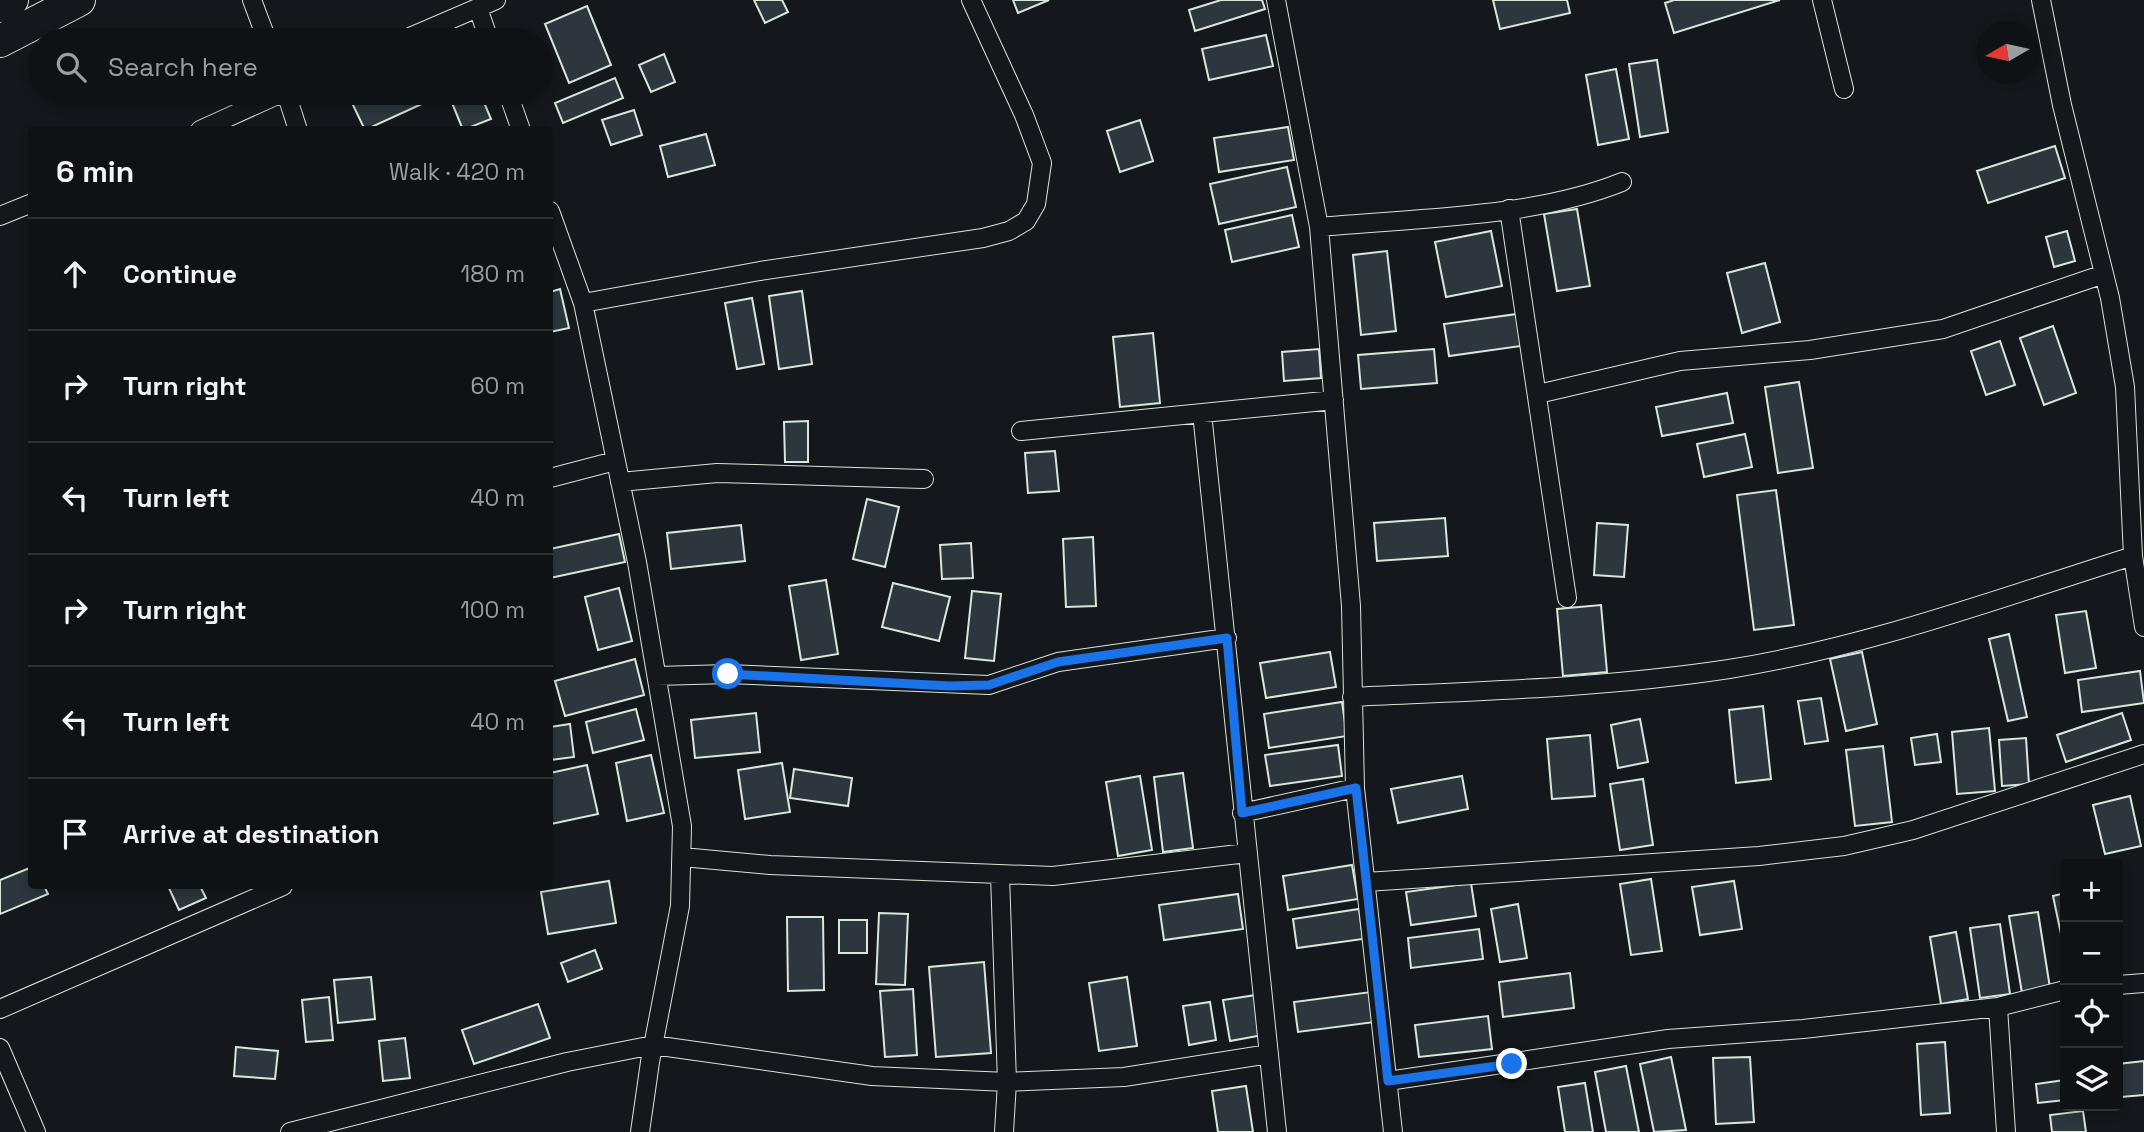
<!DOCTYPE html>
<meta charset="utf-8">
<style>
:root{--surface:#0f1215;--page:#1d2022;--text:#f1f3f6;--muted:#9b9ea0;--line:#2f3234}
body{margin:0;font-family:"Space Grotesk",sans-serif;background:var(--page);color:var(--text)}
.controls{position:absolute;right:21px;bottom:21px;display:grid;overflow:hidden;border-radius:7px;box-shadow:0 4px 10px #0003}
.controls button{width:63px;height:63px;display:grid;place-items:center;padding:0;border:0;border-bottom:2px solid var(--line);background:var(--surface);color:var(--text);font:35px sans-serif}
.compass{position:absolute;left:1976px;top:21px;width:63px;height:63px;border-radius:50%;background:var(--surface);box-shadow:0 4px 10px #0003;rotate:261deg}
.stop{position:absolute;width:21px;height:21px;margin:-16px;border:5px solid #1a73e8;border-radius:50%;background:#fff}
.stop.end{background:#1a73e8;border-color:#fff;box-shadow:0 2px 7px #0008}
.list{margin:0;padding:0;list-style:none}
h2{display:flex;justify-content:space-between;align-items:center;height:91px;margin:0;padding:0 28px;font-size:30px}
h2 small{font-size:23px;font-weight:400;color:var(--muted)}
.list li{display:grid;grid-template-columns:46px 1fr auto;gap:21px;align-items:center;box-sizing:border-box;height:112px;padding:0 28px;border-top:2px solid var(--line)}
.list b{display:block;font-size:26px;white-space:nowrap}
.list em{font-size:23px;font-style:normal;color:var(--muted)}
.icon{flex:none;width:38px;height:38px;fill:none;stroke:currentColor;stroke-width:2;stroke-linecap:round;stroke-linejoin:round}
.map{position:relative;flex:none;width:2144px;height:1132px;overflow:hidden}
.search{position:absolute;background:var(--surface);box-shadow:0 4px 10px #0003;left:28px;top:28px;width:525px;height:77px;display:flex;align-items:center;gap:18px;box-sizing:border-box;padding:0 24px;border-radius:38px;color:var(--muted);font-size:26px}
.panel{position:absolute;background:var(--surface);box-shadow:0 4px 10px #0003;left:28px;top:126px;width:525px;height:763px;border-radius:7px}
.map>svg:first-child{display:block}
.building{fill:#2c363c;stroke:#d8e6dc;stroke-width:2}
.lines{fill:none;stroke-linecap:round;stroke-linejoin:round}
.street-casing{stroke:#d8e6dc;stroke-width:20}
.highway-casing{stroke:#d8e6dc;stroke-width:34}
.street{stroke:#14181c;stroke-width:18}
.highway{stroke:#14181c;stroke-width:32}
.route{stroke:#1a73e8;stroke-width:9}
</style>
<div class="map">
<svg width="2144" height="1132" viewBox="0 0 2144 1132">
<rect width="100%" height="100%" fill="#14181c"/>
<!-- building -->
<path class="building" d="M 754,0 L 782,0 L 788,12 L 765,23 Z
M 1013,0 L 1049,0 L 1018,13 Z
M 1221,0 L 1262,0 L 1265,9 L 1195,31 L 1189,10 Z
M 1493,0 L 1567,0 L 1570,13 L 1500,29 Z
M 1674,0 L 1780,0 L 1674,33 L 1665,3 Z
M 587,6 L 611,65 L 569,83 L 545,24 Z
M 1266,35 L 1273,66 L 1209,80 L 1202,49 Z
M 664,54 L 675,82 L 651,92 L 639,65 Z
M 1657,60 L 1668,132 L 1640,137 L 1629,64 Z
M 1616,69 L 1629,139 L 1598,145 L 1586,75 Z
M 615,78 L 623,98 L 563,123 L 555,103 Z
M 374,93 L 433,93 L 435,98 L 365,130 L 352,103 Z
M 448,93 L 480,93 L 491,119 L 463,130 Z
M 634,110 L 642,135 L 611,145 L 602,120 Z
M 1140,120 L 1153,161 L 1120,172 L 1107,131 Z
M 1288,127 L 1294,160 L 1219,172 L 1214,138 Z
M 706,134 L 715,165 L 668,177 L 660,146 Z
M 2055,146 L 2065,178 L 1988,203 L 1977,171 Z
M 1287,167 L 1296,207 L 1219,224 L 1210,184 Z
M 1577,209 L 1590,286 L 1557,291 L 1544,214 Z
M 1292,215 L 1299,247 L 1232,262 L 1225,230 Z
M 1491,231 L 1502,286 L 1446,297 L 1435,242 Z
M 2067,231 L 2075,261 L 2054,267 L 2046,237 Z
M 1387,251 L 1396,331 L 1361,335 L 1353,255 Z
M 1765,263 L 1780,322 L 1742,333 L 1727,273 Z
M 560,289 L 569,328 L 550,332 L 550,292 Z
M 802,291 L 812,364 L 779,369 L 769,296 Z
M 752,298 L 764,364 L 737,369 L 725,303 Z
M 1517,314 L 1521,346 L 1449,356 L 1444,324 Z
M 2053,326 L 2076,393 L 2044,405 L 2020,338 Z
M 1153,333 L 1160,403 L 1120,407 L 1113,337 Z
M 2000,341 L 2015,385 L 1986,395 L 1971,351 Z
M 1319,349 L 1321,378 L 1284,381 L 1282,352 Z
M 1434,349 L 1437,383 L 1361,389 L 1358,355 Z
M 1799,382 L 1813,468 L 1778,473 L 1765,387 Z
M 1727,393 L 1733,423 L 1662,436 L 1656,407 Z
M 808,421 L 808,462 L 785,462 L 784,422 Z
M 1745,434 L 1752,467 L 1704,477 L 1697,444 Z
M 1055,451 L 1059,491 L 1028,493 L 1025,453 Z
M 1776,490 L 1794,625 L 1754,630 L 1737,495 Z
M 867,499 L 899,507 L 885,567 L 853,559 Z
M 1445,518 L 1448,556 L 1377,561 L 1374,523 Z
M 1597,523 L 1628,525 L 1624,577 L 1594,575 Z
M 741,525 L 745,561 L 671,569 L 667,533 Z
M 619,534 L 625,562 L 550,578 L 550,549 Z
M 1093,537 L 1096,606 L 1066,607 L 1063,539 Z
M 971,543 L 973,578 L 942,579 L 940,545 Z
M 826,580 L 838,654 L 801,660 L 789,586 Z
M 893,583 L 950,597 L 939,641 L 882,627 Z
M 619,588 L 632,641 L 598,650 L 585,597 Z
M 972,591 L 1001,594 L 994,661 L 965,658 Z
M 1601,605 L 1607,672 L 1563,676 L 1557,609 Z
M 2086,611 L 2096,668 L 2065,673 L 2056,615 Z
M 2009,634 L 2027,717 L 2008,721 L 1989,639 Z
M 1330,652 L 1336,687 L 1266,698 L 1260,663 Z
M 1862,652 L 1877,724 L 1846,731 L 1830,659 Z
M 635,659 L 644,695 L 565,716 L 555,681 Z
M 2140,671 L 2144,703 L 2082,712 L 2078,680 Z
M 1821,698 L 1828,741 L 1805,744 L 1798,701 Z
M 1342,702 L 1347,736 L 1269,748 L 1264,714 Z
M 1763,706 L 1771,779 L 1736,783 L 1729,710 Z
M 636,709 L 644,740 L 593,753 L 586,722 Z
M 756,713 L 760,752 L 695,758 L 691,720 Z
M 2122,713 L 2131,740 L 2066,762 L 2057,735 Z
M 1640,719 L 1648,762 L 1618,768 L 1611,725 Z
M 570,724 L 574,757 L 550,760 L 550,727 Z
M 1989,728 L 1995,791 L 1957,794 L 1952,732 Z
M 1937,734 L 1941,762 L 1915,765 L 1911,738 Z
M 1590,735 L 1595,796 L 1552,799 L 1547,739 Z
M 2026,738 L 2029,784 L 2002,786 L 1999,740 Z
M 1338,745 L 1342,776 L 1270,786 L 1265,755 Z
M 1883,746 L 1892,822 L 1855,826 L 1846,750 Z
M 651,755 L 664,813 L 627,821 L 616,763 Z
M 782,763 L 790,812 L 745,819 L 738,770 Z
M 587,765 L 598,814 L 551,824 L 550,773 Z
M 794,769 L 852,778 L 848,806 L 790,798 Z
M 1183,773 L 1193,848 L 1163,852 L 1154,777 Z
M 1140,776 L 1152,850 L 1118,856 L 1106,782 Z
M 1462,776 L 1468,809 L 1398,823 L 1391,789 Z
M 1643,779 L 1653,845 L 1620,850 L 1610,784 Z
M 2130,796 L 2141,846 L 2105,854 L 2093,805 Z
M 1352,865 L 1358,899 L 1288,910 L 1283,876 Z
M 32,867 L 32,886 L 44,886 L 48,894 L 0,914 L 0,880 Z
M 1651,879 L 1662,951 L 1631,955 L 1620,884 Z
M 609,881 L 616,923 L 548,934 L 541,892 Z
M 1734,881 L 1742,929 L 1700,935 L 1692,887 Z
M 1471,883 L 1476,916 L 1411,925 L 1406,892 Z
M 168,886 L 200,886 L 206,898 L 179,910 Z
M 2065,893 L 2065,953 L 2053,896 Z
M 1238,894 L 1243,929 L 1164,940 L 1159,905 Z
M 1518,904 L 1527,958 L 1500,962 L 1491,909 Z
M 1359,909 L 1363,939 L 1297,948 L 1293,919 Z
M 2038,912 L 2050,988 L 2022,993 L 2009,916 Z
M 879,913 L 908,914 L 905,985 L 876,984 Z
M 787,917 L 823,917 L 824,990 L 788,991 Z
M 839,920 L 867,920 L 867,953 L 839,953 Z
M 2000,924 L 2010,994 L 1980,998 L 1970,928 Z
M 1479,929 L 1483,959 L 1411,968 L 1408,938 Z
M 1956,932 L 1968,999 L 1941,1004 L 1930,937 Z
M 595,950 L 602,969 L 568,982 L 561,963 Z
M 984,962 L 991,1053 L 936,1057 L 929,967 Z
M 1570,973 L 1574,1008 L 1503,1017 L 1499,982 Z
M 371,977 L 375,1019 L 338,1023 L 334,980 Z
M 1127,977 L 1137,1046 L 1099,1051 L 1089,983 Z
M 913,989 L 917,1055 L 885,1057 L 880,991 Z
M 1371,992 L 1375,1022 L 1298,1032 L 1294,1002 Z
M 1256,995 L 1263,1035 L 1230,1041 L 1223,1000 Z
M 329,997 L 333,1040 L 306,1042 L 302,1000 Z
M 1210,1002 L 1216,1040 L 1189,1045 L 1183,1006 Z
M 538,1004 L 550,1038 L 474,1064 L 462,1030 Z
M 1488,1016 L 1492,1049 L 1419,1057 L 1415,1025 Z
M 405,1038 L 410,1078 L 383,1081 L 379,1041 Z
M 1945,1042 L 1950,1113 L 1921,1115 L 1917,1044 Z
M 236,1047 L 278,1051 L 275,1079 L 234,1076 Z
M 1671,1057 L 1686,1130 L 1654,1132 L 1640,1064 Z
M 1750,1057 L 1754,1122 L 1716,1124 L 1713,1058 Z
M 2144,1061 L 2144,1095 L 2121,1097 L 2118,1064 Z
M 1626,1066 L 1639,1132 L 1606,1132 L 1595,1072 Z
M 2065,1080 L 2065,1100 L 2038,1103 L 2036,1084 Z
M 1585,1083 L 1593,1132 L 1565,1132 L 1558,1087 Z
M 1246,1086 L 1253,1132 L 1218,1132 L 1212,1091 Z
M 2083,1111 L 2086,1132 L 2052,1132 L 2050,1115 Z"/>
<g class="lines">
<defs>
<path id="street" d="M 252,0 L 267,40
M 1276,0 L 1319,227 L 1351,606 L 1355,788 L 1393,1132
M 1822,0 L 1844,89
M 2041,0 L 2062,105 L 2110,298 L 2125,387 L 2133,556 L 2144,627
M 478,8 L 489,40
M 403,40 L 496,0
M 286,93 L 298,130
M 508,93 L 521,130
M 200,130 L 282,93
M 1509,209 L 1567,598
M 550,211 L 583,303 L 637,562 L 682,826 L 680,906 L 650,1062 L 640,1132
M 0,216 L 32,203
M 1319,227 C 1415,218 1533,218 1622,182
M 583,303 L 760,271 L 983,238 L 1009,231 L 1026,221 L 1036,204 L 1042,163 L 1024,115 L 971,0
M 1538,394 L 1680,361 L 1810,350 L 1943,329 L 2104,274
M 1202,413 L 1277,1132
M 1021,431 L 1334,400
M 550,478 L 615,461
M 620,482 L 717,473 L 924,479
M 657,676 L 728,674 L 989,685 L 1058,662 L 1227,638
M 1352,697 C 1478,691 1604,688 1729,669 C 1867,647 2000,598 2133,556
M 1242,813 L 1355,788
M 682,857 L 770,865 L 1053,876 L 1247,853
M 1000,875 L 1007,1082 L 1004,1132
M 1366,882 L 1759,856 L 1844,846 L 1913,830 L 2144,754
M 2118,985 L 2144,983
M 1998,1007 L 2006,1132
M 0,1009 L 283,886
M 0,1048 L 36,1132
M 1388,1081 L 1668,1039 L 1803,1029 L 1998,1007 L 2065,990
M 290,1132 L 567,1062 L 653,1045 L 872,1076 L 1007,1082 L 1124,1077 L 1269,1054"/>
<path id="highway" d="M 0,6 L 12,0
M 0,41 L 79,0"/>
</defs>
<!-- street casing -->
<use href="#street" class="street-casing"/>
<!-- highway casing -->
<use href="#highway" class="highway-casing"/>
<!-- street -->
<use href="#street" class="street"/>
<!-- highway -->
<use href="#highway" class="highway"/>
</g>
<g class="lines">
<!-- route -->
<path class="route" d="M 728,674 L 949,686 L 989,685 L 1058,662 L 1227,638 L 1242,813 L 1356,788 L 1388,1081 L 1512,1064"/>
</g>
</svg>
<div class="controls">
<button>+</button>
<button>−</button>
<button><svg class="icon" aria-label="locate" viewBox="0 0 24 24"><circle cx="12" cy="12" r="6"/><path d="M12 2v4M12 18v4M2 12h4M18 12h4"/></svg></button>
<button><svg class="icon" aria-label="layers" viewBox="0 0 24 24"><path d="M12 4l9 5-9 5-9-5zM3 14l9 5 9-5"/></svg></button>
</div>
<svg class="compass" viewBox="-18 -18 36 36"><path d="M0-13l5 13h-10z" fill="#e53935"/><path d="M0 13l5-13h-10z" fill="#9b9ea0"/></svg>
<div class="stop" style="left:728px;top:674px"></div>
<div class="stop end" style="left:1512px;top:1064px"></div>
<div class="search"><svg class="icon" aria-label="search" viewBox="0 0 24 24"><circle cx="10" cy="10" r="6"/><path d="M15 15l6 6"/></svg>Search here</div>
<section class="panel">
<h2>6 min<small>Walk · 420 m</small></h2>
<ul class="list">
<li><svg class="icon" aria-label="ahead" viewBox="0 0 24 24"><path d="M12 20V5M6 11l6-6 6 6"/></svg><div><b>Continue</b></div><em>180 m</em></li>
<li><svg class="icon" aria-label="right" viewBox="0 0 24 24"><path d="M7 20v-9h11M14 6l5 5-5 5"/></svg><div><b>Turn right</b></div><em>60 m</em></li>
<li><svg class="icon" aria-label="left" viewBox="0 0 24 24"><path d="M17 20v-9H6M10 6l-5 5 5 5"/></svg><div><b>Turn left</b></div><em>40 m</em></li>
<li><svg class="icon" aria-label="right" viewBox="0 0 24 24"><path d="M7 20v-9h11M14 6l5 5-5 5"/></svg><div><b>Turn right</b></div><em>100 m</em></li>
<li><svg class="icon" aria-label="left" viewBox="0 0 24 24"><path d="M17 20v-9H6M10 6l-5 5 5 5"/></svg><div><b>Turn left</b></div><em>40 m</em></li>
<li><svg class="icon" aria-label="arrive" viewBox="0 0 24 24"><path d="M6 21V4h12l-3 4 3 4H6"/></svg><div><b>Arrive at destination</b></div></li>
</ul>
</section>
</div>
